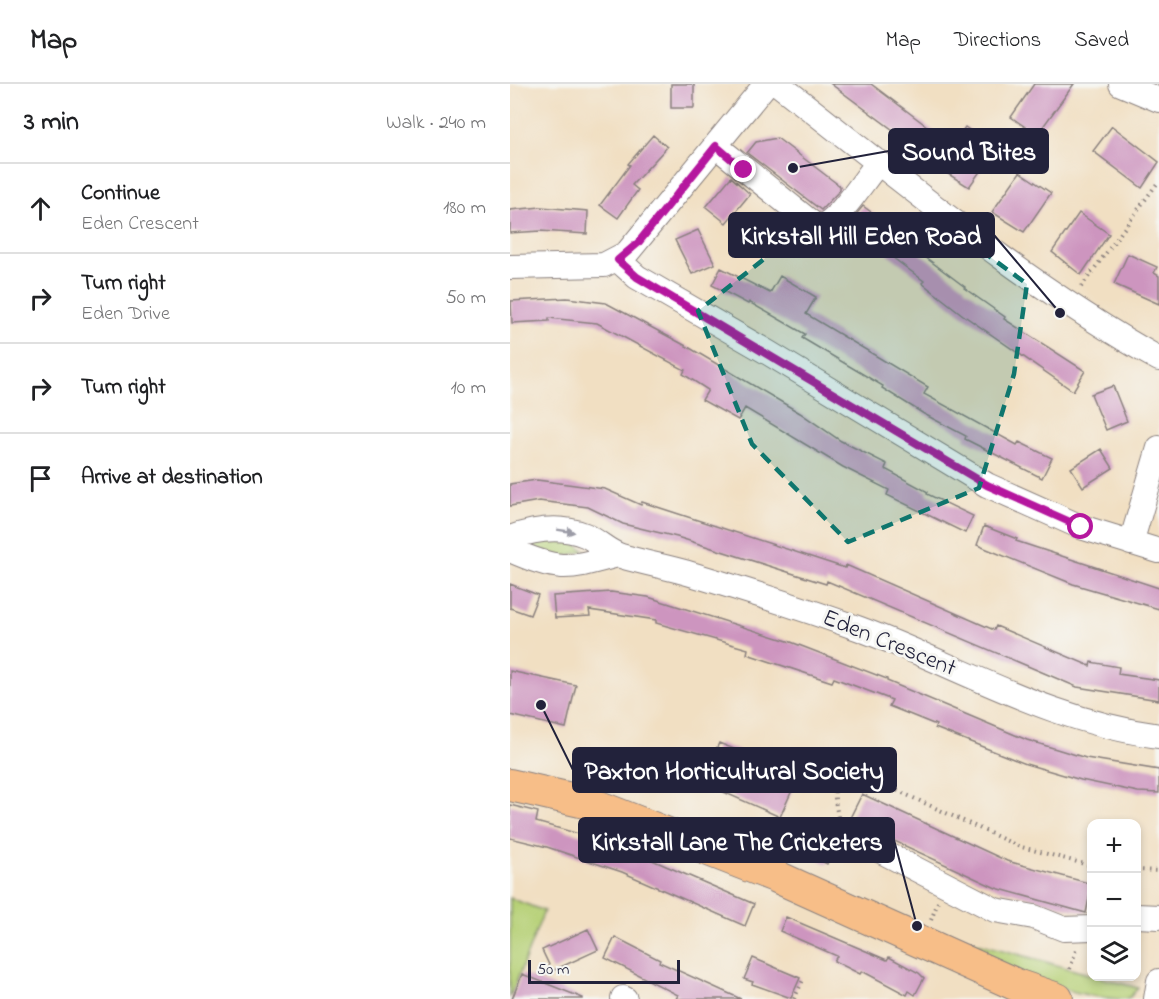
<!DOCTYPE html>
<meta charset="utf-8">
<style>
:root{--surface:#fff;--page:#f2f2f2;--text:#202124;--muted:#757577;--line:#e0e0e0}
body{margin:0;font-family:"Indie Flower",sans-serif;background:var(--page);color:var(--text)}
.controls{position:absolute;right:18px;bottom:18px;display:grid;overflow:hidden;border-radius:12px;box-shadow:0 3px 9px #0003}
.controls button{width:54px;height:54px;display:grid;place-items:center;padding:0;border:0;border-bottom:2px solid var(--line);background:var(--surface);color:var(--text);font:30px sans-serif}
.scale{position:absolute;left:18px;bottom:15px;width:152px;box-sizing:border-box;padding-left:6px;border:3px solid #22223b;border-top:0;font-size:16px;line-height:21px;white-space:nowrap;color:#22223b;-webkit-text-stroke:4px #f6f6f2;paint-order:stroke}
.stop{position:absolute;width:18px;height:18px;margin:-14px;border:4px solid #b5179e;border-radius:50%;background:#fff}
.stop.end{background:#b5179e;border-color:#fff;box-shadow:0 2px 6px #0008}
.list{margin:0;padding:0;list-style:none}
h2{display:flex;justify-content:space-between;align-items:center;height:78px;margin:0;padding:0 24px;font-size:26px}
h2 small{font-size:20px;font-weight:400;color:var(--muted)}
.list li{display:grid;grid-template-columns:39px 1fr auto;gap:18px;align-items:center;box-sizing:border-box;height:90px;padding:0 24px;border-top:2px solid var(--line)}
.list b{display:block;font-size:22px;white-space:nowrap}
.list p{margin:0;font-size:20px;white-space:nowrap;color:var(--muted)}
.list em{font-size:20px;font-style:normal;color:var(--muted)}
.icon{flex:none;width:33px;height:33px;fill:none;stroke:currentColor;stroke-width:2;stroke-linecap:round;stroke-linejoin:round}
.map{position:relative;flex:none;width:649px;height:915px;overflow:hidden}
header{display:flex;align-items:center;gap:36px;box-sizing:border-box;height:84px;padding:0 30px;background:var(--surface);border-bottom:2px solid var(--line)}
header strong{font-size:28px}
nav{display:flex;gap:33px;margin-inline-start:auto;font-size:21px}
main{display:flex}
aside{flex:1;background:var(--surface)}
.map>svg:first-child{display:block}
.green{fill:#b6d076;stroke:#6c7958;stroke-width:1.5}
.building{fill:#cd95bf}
.lines{fill:none;stroke-linecap:round;stroke-linejoin:round}
.minor-casing{stroke:#8a807e;stroke-width:26}
.major-casing{stroke:#8a807e;stroke-width:34}
.path{stroke:#8a807e;stroke-width:4;stroke-dasharray:1.5 4.5;stroke-linecap:butt}
.minor{stroke:#fff;stroke-width:24}
.major{stroke:#f7be88;stroke-width:32}
.oneway{fill:#9c9ca7}
.route{stroke:#b5179e;stroke-width:8}
.marked{fill:#0f766e;fill-opacity:0.2;stroke:#0f766e;stroke-width:4.5;stroke-dasharray:12 8;stroke-linejoin:round}
.labels{text-anchor:middle;dominant-baseline:central;stroke-width:6;stroke-linejoin:round;paint-order:stroke}
.street-label{font-size:24px;fill:#22223b;stroke:#f6f6f2}
.leader{fill:none;stroke:#22223b;stroke-width:2}
.callout-dot{fill:#22223b;stroke:#f6f6f2;stroke-width:2}
.callout{fill:#22223b;stroke:#22223b;stroke-width:2}
.callout-label{font-size:26px;text-anchor:middle;font-weight:bold;fill:#fff}
</style>
<header>
<strong>Map</strong>
<nav><a>Map</a><a>Directions</a><a>Saved</a></nav>
</header>
<main>
<aside>
<h2>3 min<small>Walk · 240 m</small></h2>
<ul class="list">
<li><svg class="icon" aria-label="ahead" viewBox="0 0 24 24"><path d="M12 20V5M6 11l6-6 6 6"/></svg><div><b>Continue</b><p>Eden Crescent</p></div><em>180 m</em></li>
<li><svg class="icon" aria-label="right" viewBox="0 0 24 24"><path d="M7 20v-9h11M14 6l5 5-5 5"/></svg><div><b>Turn right</b><p>Eden Drive</p></div><em>50 m</em></li>
<li><svg class="icon" aria-label="right" viewBox="0 0 24 24"><path d="M7 20v-9h11M14 6l5 5-5 5"/></svg><div><b>Turn right</b></div><em>10 m</em></li>
<li><svg class="icon" aria-label="arrive" viewBox="0 0 24 24"><path d="M6 21V4h12l-3 4 3 4H6"/></svg><div><b>Arrive at destination</b></div></li>
</ul>
</aside>
<div class="map">
<svg width="649" height="915" viewBox="0 0 649 915">
<rect width="100%" height="100%" fill="#f6f6f2"/>
<filter id="ink" filterUnits="userSpaceOnUse"><feTurbulence type="fractalNoise" baseFrequency=".0167" numOctaves="2"/><feDisplacementMap in="SourceGraphic" scale="12" xChannelSelector="R" yChannelSelector="G"/><feConvolveMatrix kernelMatrix="1 2 1 2 8 2 1 2 1" color-interpolation-filters="sRGB"/></filter>
<filter id="wash" filterUnits="userSpaceOnUse"><feTurbulence type="fractalNoise" baseFrequency=".008" numOctaves="4" result="noise"/><feDisplacementMap in="SourceGraphic" scale="24" xChannelSelector="R" yChannelSelector="G"/><feGaussianBlur stdDeviation="1.35" result="paint"/><feColorMatrix in="noise" values="0 0 0 0 0 0 0 0 0 0 0 0 0 0 0 0 0 1.4 0 .05"/><feComposite in="paint" operator="in"/></filter>
<g filter="url(#wash)">
<rect width="100%" height="100%" fill="#f1dfc2"/>
<!-- green -->
<path class="green" d="M 28,455 L 64,459 L 75,467 L 53,473 L 21,463 Z
M 0,814 L 34,827 L 0,914 Z
M 454,855 L 628,904 L 620,913 L 614,915 C 556,915 499,883 448,861 Z"/>
<g id="blocks">
<!-- building -->
<path class="building" d="M 161,0 L 184,0 L 184,24 L 161,24 Z
M 321,0 L 361,0 L 442,61 L 455,43 L 486,65 L 459,103 L 427,83 L 429,80 Z
M 524,0 L 564,0 L 527,51 L 501,33 Z
M 602,42 L 649,78 L 632,104 L 583,67 Z
M 143,51 L 157,63 L 122,101 L 128,106 L 108,134 L 90,121 L 120,81 L 118,80 Z
M 267,54 L 330,102 L 330,106 L 311,126 L 237,69 L 246,58 Z
M 510,88 L 541,109 L 514,148 L 482,128 Z
M 221,93 L 240,110 L 216,139 L 196,123 Z
M 353,122 L 369,134 L 367,137 L 455,203 L 454,204 L 495,233 L 494,235 L 575,287 L 563,307 L 453,231 L 412,199 L 414,197 L 338,140 Z
M 31,123 L 78,127 L 77,150 L 30,147 L 0,149 L 0,126 Z
M 569,129 L 599,150 L 571,191 L 542,168 Z
M 188,146 L 205,180 L 182,190 L 165,156 Z
M 618,170 L 647,183 L 644,189 L 649,192 L 649,220 L 604,200 Z
M 211,184 L 260,209 L 270,192 L 306,213 L 296,230 L 418,303 L 414,310 L 507,361 L 509,358 L 542,374 L 532,394 L 455,355 L 456,352 L 414,330 L 372,304 L 373,302 L 292,254 L 295,250 L 239,218 L 238,220 L 202,201 Z
M 57,214 L 96,219 L 178,263 L 290,329 L 331,357 L 377,380 L 375,385 L 418,408 L 417,410 L 463,432 L 455,449 L 377,411 L 379,406 L 333,383 L 235,324 L 228,336 L 192,316 L 198,306 L 173,290 L 175,286 L 87,239 L 39,234 L 39,237 L 2,239 L 1,217 Z
M 603,302 L 617,337 L 596,346 L 581,310 Z
M 591,365 L 603,384 L 573,403 L 561,384 Z
M 27,396 L 95,405 L 131,421 L 132,418 L 335,484 L 336,481 L 484,546 L 486,542 L 580,582 L 581,578 L 609,583 L 608,590 L 649,596 L 649,616 L 567,603 L 317,497 L 316,500 L 167,453 L 113,440 L 78,423 L 29,417 L 0,422 L 0,400 Z
M 474,442 L 507,455 L 506,457 L 649,504 L 649,525 L 563,500 L 467,461 Z
M 0,500 L 28,511 L 20,531 L 0,524 Z
M 101,508 L 138,513 L 281,558 L 377,595 L 377,597 L 517,656 L 576,674 L 649,686 L 649,709 L 628,708 L 571,696 L 516,680 L 425,644 L 426,641 L 379,622 L 382,616 L 324,594 L 322,598 L 237,570 L 238,565 L 146,539 L 146,536 L 79,526 L 80,532 L 45,534 L 43,512 Z
M 0,587 L 66,601 L 56,644 L 0,631 Z
M 209,659 L 231,668 L 227,678 L 283,704 L 270,733 L 191,698 Z
M 352,710 L 497,777 L 582,800 L 576,829 L 486,804 L 339,736 Z
M 0,721 L 28,728 L 26,738 L 105,760 L 244,820 L 235,842 L 112,788 L 37,763 L 0,754 Z
M 315,744 L 326,749 L 328,758 L 317,780 L 276,759 Z
M 276,833 L 377,876 L 379,873 L 409,889 L 414,894 L 405,911 L 399,907 L 397,911 L 352,887 L 350,890 L 324,877 L 327,872 L 270,847 Z
M 78,845 L 88,866 L 42,887 L 32,866 Z
M 105,853 L 150,876 L 149,878 L 231,915 L 166,915 L 168,911 L 95,874 Z
M 243,874 L 290,894 L 281,914 L 242,900 L 243,898 L 234,895 Z
M 12,890 L 73,914 L 73,915 L 2,915 Z"/>
</g>
</g>
<g filter="url(#ink)">
<use href="#blocks" fill-opacity="0" stroke="#8a807e" stroke-width="1.5"/>
<g class="lines">
<defs>
<path id="minor" d="M 268,0 C 392,96 512,199 649,275
M 611,0 L 649,16
M 206,62 L 308,144 C 330,137 353,96 369,78
M 108,176 L 127,193 L 257,268 L 477,401 L 571,443 L 649,467
M 0,183 L 94,181 L 117,169 L 256,0
M 0,454 C 25,445 50,441 75,451 C 88,457 98,468 111,472 C 134,479 158,483 181,490 C 238,507 295,525 350,545 C 452,583 538,637 649,652
M 621,459 L 649,364
M 0,466 C 51,488 56,485 108,471
M 340,751 L 485,826 L 524,833 L 554,845 L 582,844
M 626,832 L 649,833
M 113,914 L 115,915
M 646,915 L 649,897"/>
<path id="major" d="M 0,701 L 79,719 L 265,792 L 509,902 L 547,915"/>
</defs>
<!-- minor casing -->
<use href="#minor" class="minor-casing"/>
<!-- major casing -->
<use href="#major" class="major-casing"/>
<!-- path -->
<path class="path" d="M 571,203 L 649,97
M 102,700 L 141,697
M 328,733 C 324,711 318,690 349,689 L 508,762 L 582,782
M 626,786 L 649,787
M 421,836 L 428,818
M 560,885 L 566,866
M 284,915 L 294,894"/>
<!-- minor -->
<use href="#minor" class="minor"/>
<!-- major -->
<use href="#major" class="major"/>
</g>
<!-- one-way arrows -->
<defs><path id="oneway-solid" d="M-6-.8H1V-3.2L6.5 0L1 3.2V.8H-6Z" transform="scale(1.5)"/></defs>
<use class="oneway" href="#oneway-solid" transform="translate(56 447) rotate(9)"/>
</g>
<g class="lines" filter="url(#ink)">
<!-- route -->
<path class="route" d="M 234,86 L 206,62 L 128,159 L 108,176 L 127,193 L 477,401 L 571,443"/>
</g>
<!-- marked area -->
<path class="marked" d="M 423,131 L 517,200 L 504,290 L 469,404 L 338,458 L 242,360 L 188,227 L 282,153 Z"/>
<g class="labels">
<!-- street labels -->
<g class="street-label">
<text transform="translate(379 560) rotate(22)">Eden Crescent</text>
</g>
</g>
<!-- callouts -->
<path class="leader" d="M283 84L379 67M550 229L484 151M31 621L63 686M407 842L384 756"/>
<g class="callout-dot">
<circle cx="283" cy="84" r="6"/>
<circle cx="550" cy="229" r="6"/>
<circle cx="31" cy="621" r="6"/>
<circle cx="407" cy="842" r="6"/>
</g>
<g class="callout">
<rect x="379" y="45" width="159" height="44" rx="6"/>
<rect x="219" y="129" width="265" height="44" rx="6"/>
<rect x="63" y="664" width="323" height="44" rx="6"/>
<rect x="69" y="734" width="315" height="44" rx="6"/>
</g>
<g class="callout-label">
<text x="459" y="76">Sound Bites</text>
<text x="351" y="160">Kirkstall Hill Eden Road</text>
<text x="224" y="695">Paxton Horticultural Society</text>
<text x="227" y="766">Kirkstall Lane The Cricketers</text>
</g>
</svg>
<div class="controls">
<button>+</button>
<button>−</button>
<button><svg class="icon" aria-label="layers" viewBox="0 0 24 24"><path d="M12 4l9 5-9 5-9-5zM3 14l9 5 9-5"/></svg></button>
</div>
<div class="scale">50 m</div>
<div class="stop" style="left:571px;top:443px"></div>
<div class="stop end" style="left:234px;top:86px"></div>
</div>
</main>
